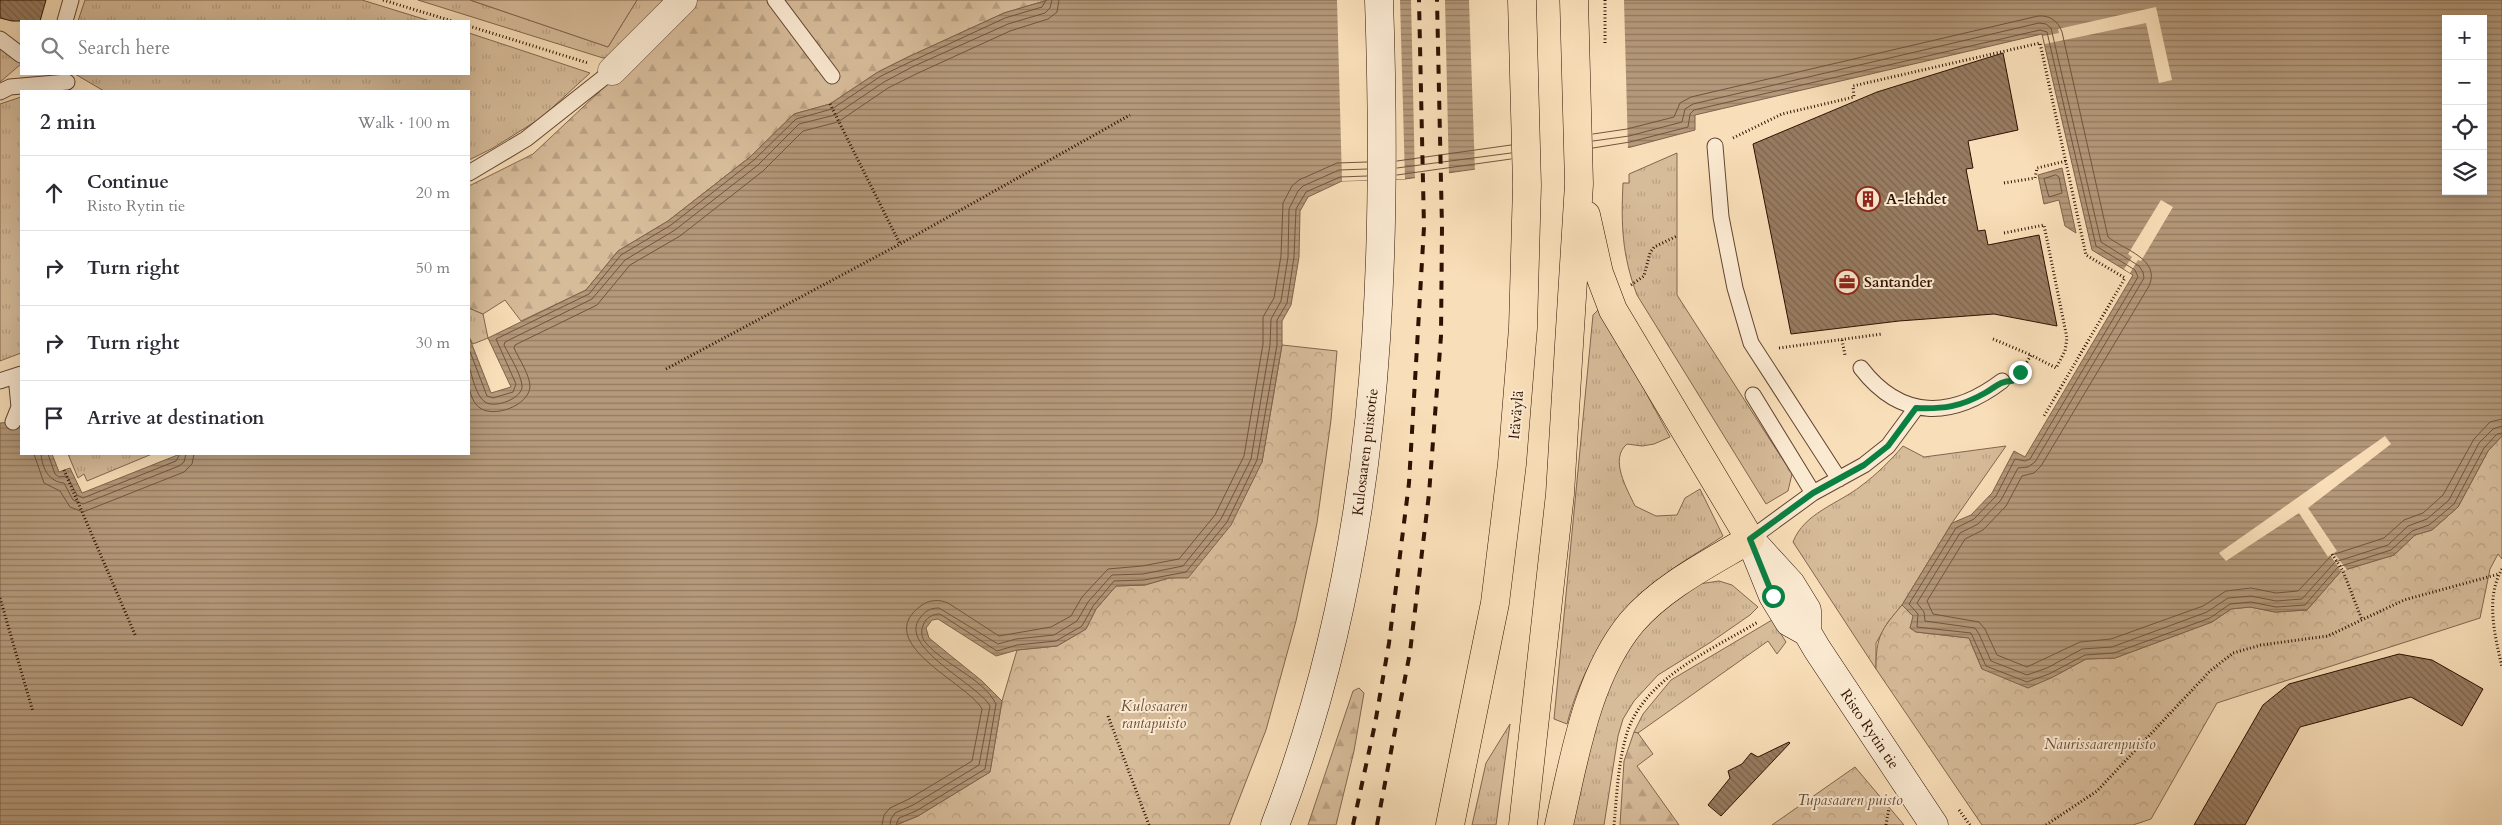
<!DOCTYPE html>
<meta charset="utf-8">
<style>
:root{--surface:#fff;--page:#f2f2f3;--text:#2b2b33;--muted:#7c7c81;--line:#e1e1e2}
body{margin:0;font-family:Cardo,serif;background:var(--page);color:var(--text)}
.controls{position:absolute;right:15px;top:15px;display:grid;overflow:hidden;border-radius:0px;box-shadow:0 5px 20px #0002}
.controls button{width:45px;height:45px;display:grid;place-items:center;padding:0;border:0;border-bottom:1px solid var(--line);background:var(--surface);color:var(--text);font:25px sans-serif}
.stop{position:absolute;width:15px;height:15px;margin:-11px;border:4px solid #0b8043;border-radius:50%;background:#fff}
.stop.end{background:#0b8043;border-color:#fff;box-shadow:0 1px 5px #0008}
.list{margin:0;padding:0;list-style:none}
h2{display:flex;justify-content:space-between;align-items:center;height:65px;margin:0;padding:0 20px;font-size:21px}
h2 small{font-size:16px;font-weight:400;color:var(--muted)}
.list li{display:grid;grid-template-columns:32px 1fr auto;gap:15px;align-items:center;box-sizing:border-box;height:75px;padding:0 20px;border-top:1px solid var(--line)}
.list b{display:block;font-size:19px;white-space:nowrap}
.list p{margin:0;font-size:16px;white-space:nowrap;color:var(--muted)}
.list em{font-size:16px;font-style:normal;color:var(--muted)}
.icon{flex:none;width:28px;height:28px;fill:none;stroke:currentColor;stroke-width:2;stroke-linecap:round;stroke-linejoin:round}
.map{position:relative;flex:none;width:2502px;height:825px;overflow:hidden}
.search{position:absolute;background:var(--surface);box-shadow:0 5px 20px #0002;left:20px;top:20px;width:450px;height:55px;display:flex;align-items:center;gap:12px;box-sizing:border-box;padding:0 18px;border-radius:0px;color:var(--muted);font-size:19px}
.panel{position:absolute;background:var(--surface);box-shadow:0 5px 20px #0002;left:20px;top:90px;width:450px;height:365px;border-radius:0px}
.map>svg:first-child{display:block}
.grass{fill:url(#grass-tufts);stroke:#83664e}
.forest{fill:url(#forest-firs);stroke:#83664e}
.park{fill:url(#park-crowns);stroke:#83664e}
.garden{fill:#d7bc9a;stroke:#83664e}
.water{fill:url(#water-rules);stroke:#7f634a;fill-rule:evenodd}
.pier{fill:#f9dfb9}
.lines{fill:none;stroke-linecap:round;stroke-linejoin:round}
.shore{stroke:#72553e;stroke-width:1}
.building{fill:url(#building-back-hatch);stroke:#2f1101}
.lane-casing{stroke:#62442f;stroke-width:17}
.street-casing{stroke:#62442f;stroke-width:29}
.secondary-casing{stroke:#2f1101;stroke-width:29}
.highway-casing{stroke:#2f1101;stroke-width:29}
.path{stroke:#2f1101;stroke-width:3;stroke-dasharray:1 2.5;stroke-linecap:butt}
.lane{stroke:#fbead2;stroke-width:15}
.street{stroke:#fbead2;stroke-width:28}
.secondary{stroke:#fbead2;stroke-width:28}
.highway{stroke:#f9dfb9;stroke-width:28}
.rail{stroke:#2f1101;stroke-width:4;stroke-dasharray:9 9;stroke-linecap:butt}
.route{stroke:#0b8043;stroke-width:6}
.labels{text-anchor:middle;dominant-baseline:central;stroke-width:4;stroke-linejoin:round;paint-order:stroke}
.poi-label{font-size:15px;font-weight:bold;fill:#2f1101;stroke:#fbead2;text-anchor:start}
.street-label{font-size:15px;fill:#2f1101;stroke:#fbead2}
.park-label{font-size:15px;font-style:italic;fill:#6a4d37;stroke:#fbead2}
</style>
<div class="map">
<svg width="2502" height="825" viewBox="0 0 2502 825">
<defs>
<pattern id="grass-tufts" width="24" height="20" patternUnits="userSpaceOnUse" patternTransform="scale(1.25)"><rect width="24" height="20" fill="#d7bc9a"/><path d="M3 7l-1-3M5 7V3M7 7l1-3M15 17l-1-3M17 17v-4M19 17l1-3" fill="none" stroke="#b9a183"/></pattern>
<pattern id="forest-firs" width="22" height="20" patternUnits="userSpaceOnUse" patternTransform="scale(1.25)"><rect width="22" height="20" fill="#d7bc9a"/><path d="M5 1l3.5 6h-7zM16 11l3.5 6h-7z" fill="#b9a183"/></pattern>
<pattern id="park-crowns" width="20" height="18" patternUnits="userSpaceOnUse" patternTransform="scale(1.25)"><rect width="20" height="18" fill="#d7bc9a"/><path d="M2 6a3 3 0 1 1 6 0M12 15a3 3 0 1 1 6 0" fill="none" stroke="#b9a183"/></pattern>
<pattern id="water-rules" width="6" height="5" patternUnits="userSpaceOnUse" patternTransform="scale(1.25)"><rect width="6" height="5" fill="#b4997a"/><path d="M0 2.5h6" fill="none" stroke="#937b62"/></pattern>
<pattern id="building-back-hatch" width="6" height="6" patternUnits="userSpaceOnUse" patternTransform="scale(1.25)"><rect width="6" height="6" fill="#987c61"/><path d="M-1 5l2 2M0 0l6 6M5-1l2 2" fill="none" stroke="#7c644e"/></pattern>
</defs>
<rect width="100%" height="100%" fill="#f9dfb9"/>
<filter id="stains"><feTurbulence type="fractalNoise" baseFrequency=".004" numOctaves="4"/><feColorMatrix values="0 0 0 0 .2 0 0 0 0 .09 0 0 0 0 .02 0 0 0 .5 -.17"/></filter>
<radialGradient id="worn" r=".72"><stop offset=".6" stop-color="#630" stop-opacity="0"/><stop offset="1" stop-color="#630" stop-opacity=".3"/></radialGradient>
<!-- grass -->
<path class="grass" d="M 85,0 L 362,0 L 430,21 L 78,21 Z
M 418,0 L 470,0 L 608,47 L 637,0 L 671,0 L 615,55 L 603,58 Z
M 469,33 L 590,73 L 541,118 L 493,148 L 469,160 L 469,91 L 104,91 L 75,74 L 469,74 Z
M 0,48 L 21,64 L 0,82 Z
M 21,97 L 21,353 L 0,361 L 0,104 Z
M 1677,153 L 1677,295 L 1792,474 L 1788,491 L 1766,504 L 1637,295 C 1622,255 1621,225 1623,183 L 1629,183 L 1629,174 Z
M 469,308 L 483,314 L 488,338 L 473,344 L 469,337 Z
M 1600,308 L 1670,437 L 1654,444 L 1642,446 L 1627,444 C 1609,459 1627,489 1635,506 L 1656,516 L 1677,515 L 1685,498 L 1700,489 L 1723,536 C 1701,551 1677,564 1657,581 C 1612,618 1581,669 1567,724 L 1554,719 L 1593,315 Z
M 1903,446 L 1924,457 L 2006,446 L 1952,523 L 1902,605 L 1888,622 L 1876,643 L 1876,669 L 1793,542 C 1804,513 1838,504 1861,486 C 1877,474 1890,461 1903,446 Z
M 68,454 L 152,454 L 87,481 L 84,474 L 78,478 Z
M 1719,581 L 1732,585 L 1758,607 L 1750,615 L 1711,642 L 1658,675 L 1634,701 L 1623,719 L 1618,736 L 1604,825 L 1571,825 L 1596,713 L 1624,653 L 1653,617 L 1699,584 Z
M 1772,620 L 1786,642 L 1777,654 L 1768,641 L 1638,733 L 1634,732 L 1643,714 L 1671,680 Z
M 1510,724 L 1496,825 L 1472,825 L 1486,763 Z"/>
<!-- forest -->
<path class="forest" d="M 697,0 L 1048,0 L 1004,13 L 908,57 L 878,72 L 830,104 L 794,114 L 750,157 L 668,221 L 618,251 L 586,290 L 521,321 L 505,300 L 483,314 L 469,308 L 469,186 L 533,154 Z
M 1359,688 L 1364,693 L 1354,751 L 1336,825 L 1308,825 L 1353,691 Z
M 1634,732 L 1638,733 L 1653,754 L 1637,766 L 1679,825 L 1620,825 L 1624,761 Z"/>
<!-- park -->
<path class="park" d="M 1282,345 L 1337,351 L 1331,420 L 1317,523 L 1296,621 L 1266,730 L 1229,825 L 896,825 L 918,816 L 990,772 L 1002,701 L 1017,650 L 1057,646 L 1086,629 L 1096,609 L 1116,586 L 1145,585 L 1169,578 L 1188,577 L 1262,462 Z
M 2502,436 L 2502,559 L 2498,554 L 2490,569 L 2480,618 L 2217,703 L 2151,819 L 2133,825 L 1982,825 L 1876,669 C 1876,636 1881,630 1902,605 L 1914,616 L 1910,628 L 1916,632 L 1969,638 L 1982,669 L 2051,678 L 2086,659 L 2115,658 L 2212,622 L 2231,609 L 2250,607 L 2275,612 L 2307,610 L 2341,571 L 2394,555 L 2415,535 L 2432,530 L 2458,507 L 2488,451 Z
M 1855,767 L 1904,825 L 1772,825 Z"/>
<!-- garden -->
<path class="garden" d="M 470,0 L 637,0 L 608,47 Z"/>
<!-- water -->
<path class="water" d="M 1048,0 L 2502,0 L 2502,436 L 2488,451 L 2458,507 L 2432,530 L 2415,535 L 2394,555 L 2341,571 L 2307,610 L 2275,612 L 2250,607 L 2231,609 L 2212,622 L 2115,658 L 2086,659 L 2051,678 L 2028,688 L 1982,669 L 1969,638 L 1916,632 L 1910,628 L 1913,616 L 1902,605 L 1952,523 L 1971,515 L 1992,493 L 2014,451 L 2025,457 L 2133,275 L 2092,250 L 2042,34 L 1695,115 L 1695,130 L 1631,147 L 1405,179 L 1342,181 L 1308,197 L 1300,211 L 1299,257 L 1291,305 L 1282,321 L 1282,345 L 1262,462 L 1231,525 L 1188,578 L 1169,578 L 1145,585 L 1116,586 L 1096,609 L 1086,629 L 1057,646 L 1017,650 L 996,656 L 938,619 L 932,620 L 926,628 L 929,638 L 982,681 L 1002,701 L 990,772 L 918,816 L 896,825 L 0,825 L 0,423 L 13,422 L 21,425 L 21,454 L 52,454 L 59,472 L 70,468 L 82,493 L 180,454 L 469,454 L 469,337 L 491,393 L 511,387 L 488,338 L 586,290 L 618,251 L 668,221 L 750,157 L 794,114 L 830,104 L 878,72 L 908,57 L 1004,13 ZM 2446,19 L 2483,19 L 2483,191 L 2446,191 Z
M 2062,168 L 2076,233 L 2065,226 L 2059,200 L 2044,204 L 2038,175 Z"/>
<!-- pier -->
<path class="pier" d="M 1337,0 L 1400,0 L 1405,179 L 1342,181 Z
M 1411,0 L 1445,0 L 1449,176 L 1415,180 Z
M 1469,0 L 1624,0 L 1628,150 L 1475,172 Z
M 2156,7 L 2172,80 L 2159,83 L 2146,23 L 2045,44 L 2043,36 L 2059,33 L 2058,29 Z
M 2161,200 L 2173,207 L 2141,261 L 2138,260 L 2130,273 L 2124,269 L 2132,257 L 2128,254 Z
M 2385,436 L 2391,444 L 2308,508 L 2337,551 L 2334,553 L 2347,570 L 2341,571 L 2330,555 L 2328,557 L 2299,513 L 2226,561 L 2219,553 Z"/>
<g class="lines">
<!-- shore -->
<path class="shore" d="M 1593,134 L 1627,129 L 1674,117 L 1680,103 L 1691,97 L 2038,16 C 2050,15 2058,21 2062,32 L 2108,237 C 2124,250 2161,259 2149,286 L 2041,466 L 2034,473 L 2022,476 L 2006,506 L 1983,530 L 1965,539 L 1927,601 L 1933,614 L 1979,622 L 1985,629 L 1997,655 L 2027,667 L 2080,642 L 2111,639 L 2203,606 L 2226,591 L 2251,588 L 2276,593 L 2298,591 L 2332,555 L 2384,538 L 2404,520 L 2423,513 L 2443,495 L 2474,439 L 2490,422 L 2502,419
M 1593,141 L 1629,136 L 1682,122 L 1685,109 L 1693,104 L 2039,23 L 2046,24 L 2051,28 L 2101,242 L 2139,266 L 2143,272 L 2144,278 L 2035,462 L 2028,467 L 2018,468 L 2001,500 L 1978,524 L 1960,533 L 1917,603 L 1924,612 L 1925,621 L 1975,628 L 1979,634 L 1991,661 L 2027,675 L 2047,668 L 2082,649 L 2112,647 L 2207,612 L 2228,598 L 2251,596 L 2276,601 L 2302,599 L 2335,562 L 2388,545 L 2408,526 L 2427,519 L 2449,500 L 2479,443 L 2493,429 L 2502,426
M 1593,148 L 1630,142 L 1688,127 L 1690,114 L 1694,110 L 2040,30 L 2047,32 L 2096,246 L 2135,270 L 2138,277 L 2030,459 L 2025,461 L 2015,459 L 1996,496 L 1974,519 L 1956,528 L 1909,604 L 1918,614 L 1917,627 L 1971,633 L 1986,666 L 2027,682 L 2049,674 L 2085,655 L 2114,653 L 2210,618 L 2230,604 L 2251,602 L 2276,607 L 2305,605 L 2338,567 L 2391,550 L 2412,531 L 2429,525 L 2454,504 L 2484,448 L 2497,434 L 2502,433
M 1397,161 L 1511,145
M 1397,168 L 1511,153
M 1397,175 L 1511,159
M 2056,175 L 2059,177 L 2062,193 L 2049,197 L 2044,179 Z
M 469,349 L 487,396 L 493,398 L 513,392 L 516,384 L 496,339 L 589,294 L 621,255 L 671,225 L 754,160 L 796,119 L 832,109 L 881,76 L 910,62 L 1005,18 L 1042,7 L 1046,0
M 469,366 C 472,376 476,396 485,402 C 495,409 524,398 522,385 C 520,372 510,357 504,345 L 505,342 L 592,299 L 625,260 L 675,230 L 758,165 L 799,124 L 835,115 L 884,82 L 912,67 L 1008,24 L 1045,13 L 1050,8 L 1052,0
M 469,388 C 471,395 473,403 480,408 C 494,418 528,406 530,387 C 530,375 519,359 514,348 L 515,345 L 597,305 L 630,265 L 680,236 L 763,171 L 803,131 L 838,122 L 888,88 L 916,74 L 1010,31 L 1048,19 L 1057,12 L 1059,0
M 34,454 L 44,483 L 60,491 L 70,507 L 83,512 L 184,472 L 192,464 L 194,454
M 41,454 C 42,468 49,482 64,483 L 73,500 L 83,504 L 179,466 L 184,462 L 186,454
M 48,454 L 55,474 L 59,477 L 67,476 L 77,495 L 83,498 L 176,461 L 180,454
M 882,825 L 884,815 L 890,808 L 909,799 L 972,761 L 982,709 C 968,683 869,642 922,605 C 929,600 939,599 948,603 L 999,636 L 1051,627 L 1071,616 L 1082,597 L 1108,569 L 1142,566 L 1179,559 L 1215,515 L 1244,456 L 1263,344 L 1263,317 L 1274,298 L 1281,256 L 1283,203 L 1292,186 L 1299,180 L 1337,163 L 1367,162
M 890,825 L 891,819 L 895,813 L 913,805 L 979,765 L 990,706 C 978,684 897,647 920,618 C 925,611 930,608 939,608 L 998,644 L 1016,639 L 1054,635 L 1077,621 L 1088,602 L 1112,575 L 1143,574 L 1183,566 L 1221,519 L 1251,459 L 1270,345 L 1271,319 L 1281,301 L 1288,257 L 1289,209 L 1298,191 L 1303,186 L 1339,170 L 1367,169
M 896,825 L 899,818 L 916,811 L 985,769 L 996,704 C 982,677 945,666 925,642 C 920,635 921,627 926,620 C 930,616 934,614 940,614 L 997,651 L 1017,645 L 1056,641 L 1082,626 L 1093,606 L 1114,581 L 1144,580 L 1186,572 L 1227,522 L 1257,460 L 1277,345 L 1277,320 L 1287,303 L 1294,257 L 1296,209 L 1306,192 L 1340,177 L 1367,176"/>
</g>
<!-- building -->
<path class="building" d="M 0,0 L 46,0 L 40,21 L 12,21 L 0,18 Z
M 2003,53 L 2018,130 L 1968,141 L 1973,168 L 1966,169 L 1978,231 L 1985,230 L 1988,245 L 2039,235 L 2057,326 L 1994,314 L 1899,321 L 1791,334 L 1753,144 L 1877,92 Z
M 2399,654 L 2432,660 L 2483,689 L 2462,726 L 2411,697 L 2300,727 L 2245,825 L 2194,825 L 2263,705 L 2289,684 Z
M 1789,742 L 1790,743 L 1721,816 L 1708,805 L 1730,778 L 1728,771 L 1742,764 L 1751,753 L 1758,757 Z"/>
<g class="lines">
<defs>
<path id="lane" d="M 775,0 L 832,76
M 65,21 L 71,0
M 0,39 L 21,55
M 0,92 L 10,87 L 67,82
M 1715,146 L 1721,217 L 1735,288 L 1751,343 L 1839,479
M 469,173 L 526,139 L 612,71
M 1861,368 C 1901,420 1952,419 2002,381
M 0,381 L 21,374
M 1753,395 L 1813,493
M 13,422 L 19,407 L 16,376
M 1750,539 L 1813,493 L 1864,465 L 1888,446 L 1916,408"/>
<path id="street" d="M 612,71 L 683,0"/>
<path id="secondary" d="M 1750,539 L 1791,584 L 1807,610 L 1807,632 L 1817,649 L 1934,825
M 1756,554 L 1773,596 L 1789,622 L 1807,632
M 1275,825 C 1378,558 1389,283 1379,0"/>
<path id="highway" d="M 1450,825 L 1495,603 L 1512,464 L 1523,328 L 1527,185 L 1522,0
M 1523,825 L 1560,494 L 1569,345 L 1579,184 L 1574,0
M 1559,825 C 1574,759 1587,676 1632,622 C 1663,586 1710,563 1750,539 L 1613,310 L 1599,273 L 1586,215"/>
</defs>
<!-- lane casing -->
<use href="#lane" class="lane-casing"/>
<!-- street casing -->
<use href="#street" class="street-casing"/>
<!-- secondary casing -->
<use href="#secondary" class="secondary-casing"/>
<!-- highway casing -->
<use href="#highway" class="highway-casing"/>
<!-- path -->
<path class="path" d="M 383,0 L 452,21
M 1605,0 L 1605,44
M 469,26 L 588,63
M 830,104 L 900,244
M 1733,138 L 1782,114 L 1854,97 L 1853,86 L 2040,43 L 2086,255 L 2125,278 L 2044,416
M 2004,183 L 2035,178 L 2037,168 L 2066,161
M 2004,233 L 2044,225 L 2067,338 L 2065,351 L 2056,368 L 2031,355 L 2021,372
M 1631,285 L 1644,276 L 1650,253 L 1654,247 L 1677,236
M 1993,339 L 2031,355
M 1842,340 L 1845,355
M 1779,348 L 1882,334
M 666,369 L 900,244 L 1130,115
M 64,470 L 136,637
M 2332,554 L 2343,571 L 2362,620
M 2502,569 C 2485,598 2495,636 2502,667
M 0,598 L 33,712
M 1108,716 L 1149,825
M 1959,810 L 1970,825
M 1614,825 C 1617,794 1618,760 1628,730 C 1647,677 1713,649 1758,622
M 1886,825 L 1889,808
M 2046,825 L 2097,791 L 2210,671 L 2233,653 L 2261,645 L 2328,636 L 2404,600 L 2499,574"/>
<!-- lane -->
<use href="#lane" class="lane"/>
<!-- street -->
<use href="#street" class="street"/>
<!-- secondary -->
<use href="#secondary" class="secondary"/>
<!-- highway -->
<use href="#highway" class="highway"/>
<!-- rail -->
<path class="rail" d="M 1353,825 L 1375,724 L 1389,643 L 1409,483 L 1424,227 L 1419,0
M 1377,825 L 1410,652 L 1429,494 L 1441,336 L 1442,227 L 1437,0"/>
</g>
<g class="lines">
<!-- route -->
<path class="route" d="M 1773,596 L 1750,539 L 1813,493 L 1864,465 L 1888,446 L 1916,408 C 1944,409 1960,407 1985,393 C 1996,387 1999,381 2012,381 L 2020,372"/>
</g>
<!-- icons -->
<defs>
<symbol id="building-ring" viewBox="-11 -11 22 22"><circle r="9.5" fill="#fbead2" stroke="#8f2418" stroke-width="1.5"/><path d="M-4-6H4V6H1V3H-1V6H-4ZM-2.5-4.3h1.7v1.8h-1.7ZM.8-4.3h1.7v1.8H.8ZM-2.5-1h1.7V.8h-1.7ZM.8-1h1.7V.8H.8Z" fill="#8f2418"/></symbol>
<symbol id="office-ring" viewBox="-11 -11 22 22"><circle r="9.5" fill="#fbead2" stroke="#8f2418" stroke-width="1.5"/><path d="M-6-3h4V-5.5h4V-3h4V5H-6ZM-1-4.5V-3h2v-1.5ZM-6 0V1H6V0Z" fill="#8f2418"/></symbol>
</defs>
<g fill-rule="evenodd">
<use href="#building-ring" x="1854" y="185" width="28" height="28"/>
<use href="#office-ring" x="1833" y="268" width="28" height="28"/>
</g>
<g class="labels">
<!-- poi labels -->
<g class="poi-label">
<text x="1886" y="199">A-lehdet</text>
<text x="1864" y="282">Santander</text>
</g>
<!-- street labels -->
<g class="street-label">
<text transform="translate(1516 415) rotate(-85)">Itäväylä</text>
<text transform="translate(1365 452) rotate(-83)">Kulosaaren puistotie</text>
<text transform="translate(1870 729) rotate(56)">Risto Rytin tie</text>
</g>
<!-- park labels -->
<g class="park-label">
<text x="1154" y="706">Kulosaaren<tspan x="1154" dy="17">rantapuisto</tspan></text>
<text x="2100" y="744">Naurissaarenpuisto</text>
<text x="1850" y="800">Tupasaaren puisto</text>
</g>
</g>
<rect width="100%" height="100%" filter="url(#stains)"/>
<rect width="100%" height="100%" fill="url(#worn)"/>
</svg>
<div class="controls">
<button>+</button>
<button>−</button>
<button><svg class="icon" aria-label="locate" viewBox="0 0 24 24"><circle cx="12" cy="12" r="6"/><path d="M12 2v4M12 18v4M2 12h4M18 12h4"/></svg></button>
<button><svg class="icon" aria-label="layers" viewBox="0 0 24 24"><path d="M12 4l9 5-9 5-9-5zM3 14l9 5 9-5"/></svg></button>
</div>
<div class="stop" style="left:1773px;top:596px"></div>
<div class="stop end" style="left:2020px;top:372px"></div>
<div class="search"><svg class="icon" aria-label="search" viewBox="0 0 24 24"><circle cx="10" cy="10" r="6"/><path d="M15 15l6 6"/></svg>Search here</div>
<section class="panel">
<h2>2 min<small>Walk · 100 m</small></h2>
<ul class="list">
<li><svg class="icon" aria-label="ahead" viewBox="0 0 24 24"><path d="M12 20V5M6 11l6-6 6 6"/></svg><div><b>Continue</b><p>Risto Rytin tie</p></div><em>20 m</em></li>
<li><svg class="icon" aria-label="right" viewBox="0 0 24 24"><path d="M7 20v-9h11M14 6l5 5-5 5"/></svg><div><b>Turn right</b></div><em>50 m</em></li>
<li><svg class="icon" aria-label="right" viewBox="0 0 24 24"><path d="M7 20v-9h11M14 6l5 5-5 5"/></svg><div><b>Turn right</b></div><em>30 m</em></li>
<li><svg class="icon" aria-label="arrive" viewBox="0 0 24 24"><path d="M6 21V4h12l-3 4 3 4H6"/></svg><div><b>Arrive at destination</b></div></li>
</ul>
</section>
</div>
